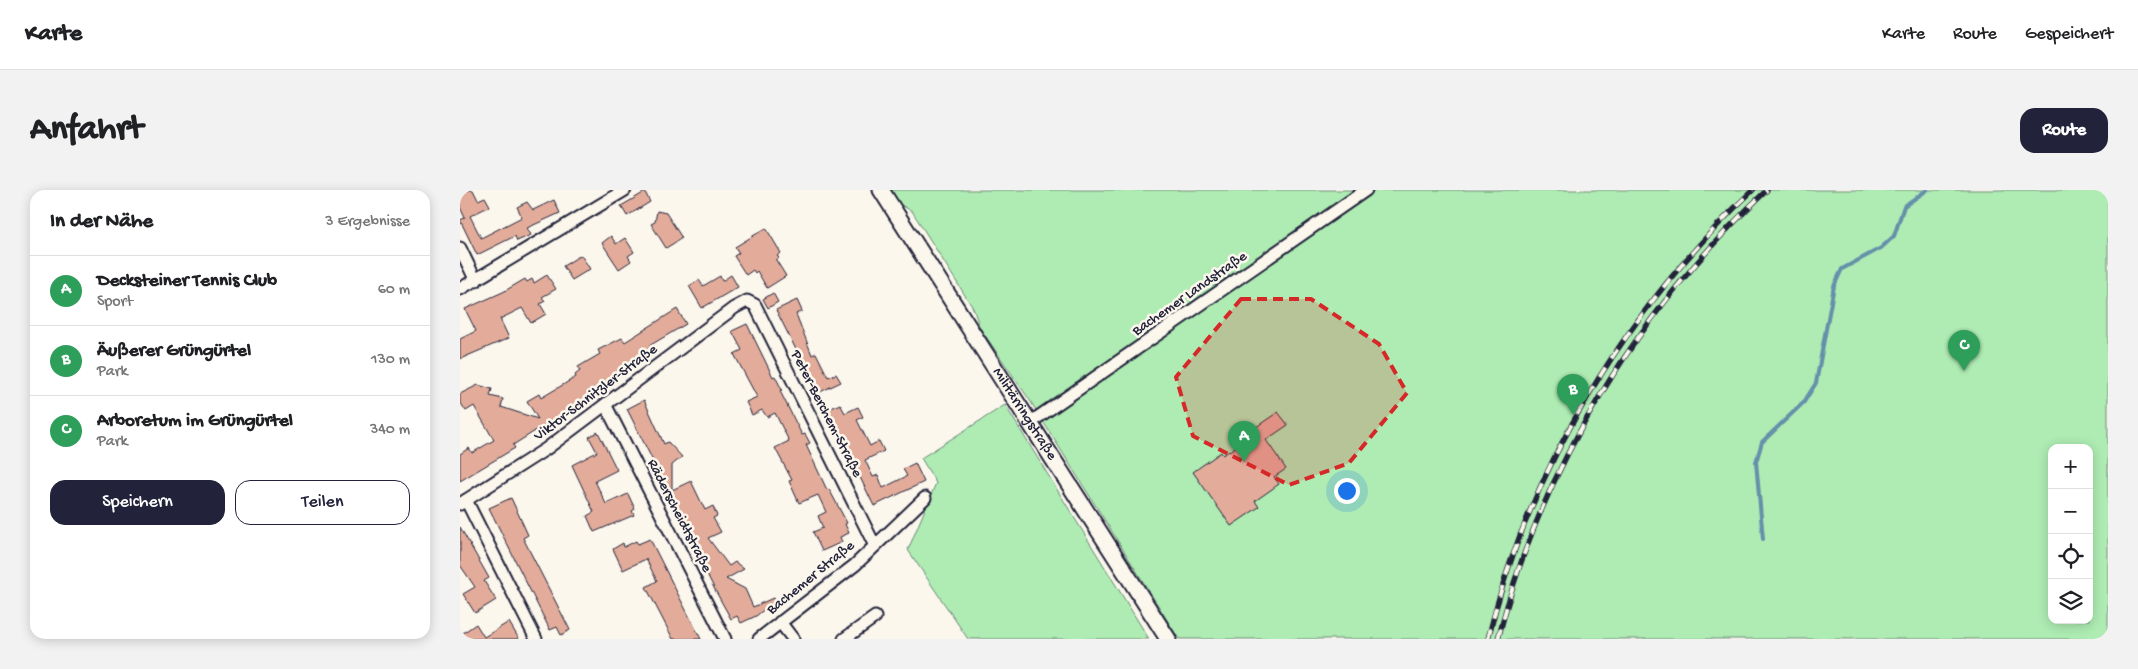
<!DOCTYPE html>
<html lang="de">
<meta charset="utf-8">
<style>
:root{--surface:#fff;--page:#f2f2f2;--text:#202124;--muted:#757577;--line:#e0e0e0;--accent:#22223b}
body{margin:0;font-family:"Gochi Hand",sans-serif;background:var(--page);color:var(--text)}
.controls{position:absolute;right:15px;bottom:15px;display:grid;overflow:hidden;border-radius:10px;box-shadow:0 2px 12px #0003}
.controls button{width:45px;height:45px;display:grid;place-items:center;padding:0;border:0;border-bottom:1px solid var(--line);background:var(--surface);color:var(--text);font:25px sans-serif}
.you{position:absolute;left:886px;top:300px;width:18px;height:18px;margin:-12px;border:4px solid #fff;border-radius:50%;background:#1a73e8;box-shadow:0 0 0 8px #1a73e833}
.badge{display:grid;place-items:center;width:32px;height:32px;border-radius:50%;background:var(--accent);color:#fff;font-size:16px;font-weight:700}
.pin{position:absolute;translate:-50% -41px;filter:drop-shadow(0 1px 2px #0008)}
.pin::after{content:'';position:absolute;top:26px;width:18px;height:15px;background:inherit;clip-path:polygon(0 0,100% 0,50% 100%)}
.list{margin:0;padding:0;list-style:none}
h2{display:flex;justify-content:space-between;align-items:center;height:65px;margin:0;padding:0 20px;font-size:21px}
h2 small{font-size:16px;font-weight:400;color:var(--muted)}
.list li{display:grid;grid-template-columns:32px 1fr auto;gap:15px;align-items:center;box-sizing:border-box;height:70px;padding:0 20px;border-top:1px solid var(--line)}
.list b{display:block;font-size:19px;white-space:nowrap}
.list p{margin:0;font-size:16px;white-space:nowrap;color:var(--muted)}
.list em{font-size:16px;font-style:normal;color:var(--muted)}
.actions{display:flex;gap:10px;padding:15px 20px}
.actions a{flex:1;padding:11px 0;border:1px solid var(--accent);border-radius:15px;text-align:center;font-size:18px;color:var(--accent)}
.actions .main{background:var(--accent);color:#fff}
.icon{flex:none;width:28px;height:28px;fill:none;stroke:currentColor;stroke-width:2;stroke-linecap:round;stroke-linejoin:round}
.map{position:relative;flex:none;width:1648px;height:449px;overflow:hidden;border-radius:15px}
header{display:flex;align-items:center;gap:30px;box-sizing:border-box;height:70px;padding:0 25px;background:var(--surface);border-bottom:1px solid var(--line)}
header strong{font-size:24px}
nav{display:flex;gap:28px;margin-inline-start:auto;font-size:18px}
.intro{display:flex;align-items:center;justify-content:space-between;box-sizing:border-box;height:120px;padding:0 30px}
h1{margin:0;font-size:35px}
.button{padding:12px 22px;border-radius:15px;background:var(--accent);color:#fff;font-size:18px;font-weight:700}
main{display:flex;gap:30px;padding:0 30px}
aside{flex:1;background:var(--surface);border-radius:15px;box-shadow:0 2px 12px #0003}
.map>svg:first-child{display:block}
.green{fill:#aeecb3;stroke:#688777;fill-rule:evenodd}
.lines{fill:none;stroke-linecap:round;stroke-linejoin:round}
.stream{stroke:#6590aa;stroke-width:4}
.building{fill:#e3ac9a;stroke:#22223b}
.street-casing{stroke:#22223b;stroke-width:15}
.secondary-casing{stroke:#22223b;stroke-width:19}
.street{stroke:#fbf7ec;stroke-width:11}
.secondary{stroke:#fbf7ec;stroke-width:15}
.rail-casing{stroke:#22223b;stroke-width:5.5}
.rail{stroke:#fbf7ec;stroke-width:4;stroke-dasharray:11;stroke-linecap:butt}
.marked{fill:#d62828;fill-opacity:0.2;stroke:#d62828;stroke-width:4;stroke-dasharray:10 6;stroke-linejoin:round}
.labels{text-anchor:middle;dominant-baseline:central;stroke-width:5;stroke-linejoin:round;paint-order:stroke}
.street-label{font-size:15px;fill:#22223b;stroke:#fbf7ec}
</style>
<header>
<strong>Karte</strong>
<nav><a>Karte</a><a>Route</a><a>Gespeichert</a></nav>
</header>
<div class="intro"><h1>Anfahrt</h1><a class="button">Route</a></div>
<main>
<aside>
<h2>In der Nähe<small>3 Ergebnisse</small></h2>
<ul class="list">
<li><span class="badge" style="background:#2e9e5b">A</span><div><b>Decksteiner Tennis Club</b><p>Sport</p></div><em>60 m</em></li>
<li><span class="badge" style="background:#2e9e5b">B</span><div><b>Äußerer Grüngürtel</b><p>Park</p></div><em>130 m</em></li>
<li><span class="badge" style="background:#2e9e5b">C</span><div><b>Arboretum im Grüngürtel</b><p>Park</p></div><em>340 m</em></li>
</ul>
<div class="actions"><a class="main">Speichern</a><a>Teilen</a></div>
</aside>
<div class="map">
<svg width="1648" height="449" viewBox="0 0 1648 449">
<rect width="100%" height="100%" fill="#fbf7ec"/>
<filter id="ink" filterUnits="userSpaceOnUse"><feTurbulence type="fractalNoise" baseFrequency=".02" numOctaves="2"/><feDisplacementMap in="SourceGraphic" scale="10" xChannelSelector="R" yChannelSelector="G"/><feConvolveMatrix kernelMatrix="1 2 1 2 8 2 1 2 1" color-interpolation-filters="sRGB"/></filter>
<g filter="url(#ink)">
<!-- green -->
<path class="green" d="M 430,0 L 1648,0 L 1648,449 L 719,449 L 569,209 L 520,138 L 513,118 L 452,21 L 439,14 ZM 1592,258 L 1629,258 L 1629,430 L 1592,430 Z
M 545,215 L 689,449 L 508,449 L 448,360 L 476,293 L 461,268 Z"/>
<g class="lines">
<!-- stream -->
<path class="stream" d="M 1303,349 L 1296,272 L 1302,252 L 1344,212 L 1356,193 L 1374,96 L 1382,79 L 1421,58 L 1434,46 L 1444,16 L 1467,0"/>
</g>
<!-- building -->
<path class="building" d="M 0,0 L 13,0 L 18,10 L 25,7 L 30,16 L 10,26 L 21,48 L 62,27 L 57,17 L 67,12 L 73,20 L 94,10 L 100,23 L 67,38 L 71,45 L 57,51 L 55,46 L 17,65 L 0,30 L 5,28 L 0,17 Z
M 185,2 L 190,12 L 167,26 L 161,16 Z
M 197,21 L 206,23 L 222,48 L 206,58 L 191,34 L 195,32 Z
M 306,38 L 321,63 L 317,66 L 319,68 L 316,70 L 326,86 L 307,98 L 297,81 L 295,83 L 293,80 L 286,85 L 274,66 L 279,63 L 275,57 Z
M 151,46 L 156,54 L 165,48 L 174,62 L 168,66 L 171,71 L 159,79 L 142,53 Z
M 121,65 L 130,79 L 112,90 L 103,76 Z
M 87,85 L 96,99 L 82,107 L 85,111 L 80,114 L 86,124 L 71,133 L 62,118 L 40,129 L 49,148 L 0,169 L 0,149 L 16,141 L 5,119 L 43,102 L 65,89 L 67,92 L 72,89 L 74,93 Z
M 271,85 L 278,97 L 242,118 L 229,96 L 239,90 L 243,96 L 260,86 L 262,91 Z
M 313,103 L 318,112 L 308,118 L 303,109 Z
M 337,110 L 342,121 L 336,124 L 352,165 L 356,163 L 368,187 L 376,184 L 381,192 L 358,203 L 316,120 Z
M 217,119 L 226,134 L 189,156 L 192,160 L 174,172 L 175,174 L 128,204 L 129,207 L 53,255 L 55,258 L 0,291 L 0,264 L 9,258 L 12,263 L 34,250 L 14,216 L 6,221 L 0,212 L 0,204 L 18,195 L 32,199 L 30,206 L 43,209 L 41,217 L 78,229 L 67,211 L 79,204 L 81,208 L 116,187 L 115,185 L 120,181 L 118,177 L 140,164 L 138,160 L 162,148 L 165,152 Z
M 287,134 L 313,187 L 315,186 L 322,200 L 320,201 L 342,245 L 345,244 L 350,253 L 346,255 L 367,300 L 369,299 L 387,333 L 385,334 L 389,343 L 380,347 L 382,352 L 362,361 L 353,342 L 363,338 L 358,326 L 366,322 L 358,305 L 339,313 L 329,291 L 332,290 L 315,258 L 329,251 L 315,223 L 307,227 L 302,220 L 292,225 L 286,212 L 297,207 L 274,164 L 282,160 L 272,141 Z
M 184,210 L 204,254 L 208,252 L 222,267 L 212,275 L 212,300 L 231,291 L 245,320 L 253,316 L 257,326 L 253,328 L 261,342 L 248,348 L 269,376 L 275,372 L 284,379 L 266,389 L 285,399 L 293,417 L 313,408 L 315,411 L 296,426 L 281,433 L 277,426 L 271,429 L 255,400 L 245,380 L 247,379 L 167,219 Z
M 380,214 L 385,223 L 398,217 L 403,227 L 397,230 L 410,256 L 419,251 L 424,261 L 405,270 L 413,287 L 418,285 L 423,298 L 447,286 L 443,279 L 455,273 L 464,292 L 414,316 L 393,273 L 395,272 L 383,248 L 381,249 L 376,240 L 367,220 Z
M 818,222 L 828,235 L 806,250 L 826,279 L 814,287 L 819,294 L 795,311 L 799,317 L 771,336 L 733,282 L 761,262 L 763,265 L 786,250 L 783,246 Z
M 138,242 L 157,280 L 135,291 L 146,314 L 168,304 L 175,319 L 172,321 L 174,325 L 134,342 L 127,326 L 134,322 L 112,275 L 137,262 L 129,247 Z
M 51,308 L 68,345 L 63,348 L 110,440 L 101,445 L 97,437 L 90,440 L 29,318 Z
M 0,337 L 29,388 L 24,391 L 36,410 L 15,423 L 3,404 L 15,397 L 0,375 Z
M 190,349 L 230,428 L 241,449 L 213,449 L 186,397 L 197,391 L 186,369 L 163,380 L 153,359 L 163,353 L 164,357 L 176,351 L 178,354 Z
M 49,432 L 59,449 L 0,449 L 0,445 L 16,434 L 24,447 Z"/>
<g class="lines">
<defs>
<path id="street" d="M 0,58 L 16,91
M 0,99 L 165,0
M 146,216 L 265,449
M 571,232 L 906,0
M 6,310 L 76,449
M 0,314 L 86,259 L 274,118 L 287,111 L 295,115 L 414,354
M 320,432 L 333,449
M 299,449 L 395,375 L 465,308
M 384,449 L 415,427"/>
<g id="secondary">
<path id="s1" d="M 421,0 L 708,449"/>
</g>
</defs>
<!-- street casing -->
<use href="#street" class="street-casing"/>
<!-- secondary casing -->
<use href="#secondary" class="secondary-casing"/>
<!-- street -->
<use href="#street" class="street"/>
<!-- secondary -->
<use href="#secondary" class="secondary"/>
<defs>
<path id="rail" d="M 1028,449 C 1069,278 1166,120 1293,0
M 1038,449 C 1081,277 1178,121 1307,0"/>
</defs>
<!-- rail casing -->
<use href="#rail" class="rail-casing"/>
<!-- rail -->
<use href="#rail" class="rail"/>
</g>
</g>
<!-- marked area -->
<path class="marked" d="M 781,109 L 851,109 L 919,154 L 947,203 L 889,273 L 829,295 L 733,246 L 716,187 Z"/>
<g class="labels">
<!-- street labels -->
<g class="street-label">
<text transform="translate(730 104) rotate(-35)">Bachemer Landstraße</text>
<text transform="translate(136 203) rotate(-37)">Viktor-Schnitzler-Straße</text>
<text transform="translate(366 224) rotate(63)">Peter-Berchem-Straße</text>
<text stroke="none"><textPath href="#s1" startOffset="266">Militärringstraße</textPath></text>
<text transform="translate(219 326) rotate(63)">Räderscheidtstraße</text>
<text transform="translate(351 388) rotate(-39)">Bachemer Straße</text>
</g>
</g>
</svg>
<div class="controls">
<button>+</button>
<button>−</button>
<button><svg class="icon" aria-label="locate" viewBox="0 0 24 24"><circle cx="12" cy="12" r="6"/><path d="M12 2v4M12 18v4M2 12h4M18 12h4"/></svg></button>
<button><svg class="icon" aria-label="layers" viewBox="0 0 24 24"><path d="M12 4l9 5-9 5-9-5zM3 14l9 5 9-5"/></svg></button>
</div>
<div class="you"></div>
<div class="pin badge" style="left:784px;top:272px;background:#2e9e5b">A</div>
<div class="pin badge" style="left:1113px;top:225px;background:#2e9e5b">B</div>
<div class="pin badge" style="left:1504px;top:181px;background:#2e9e5b">C</div>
</div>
</main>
